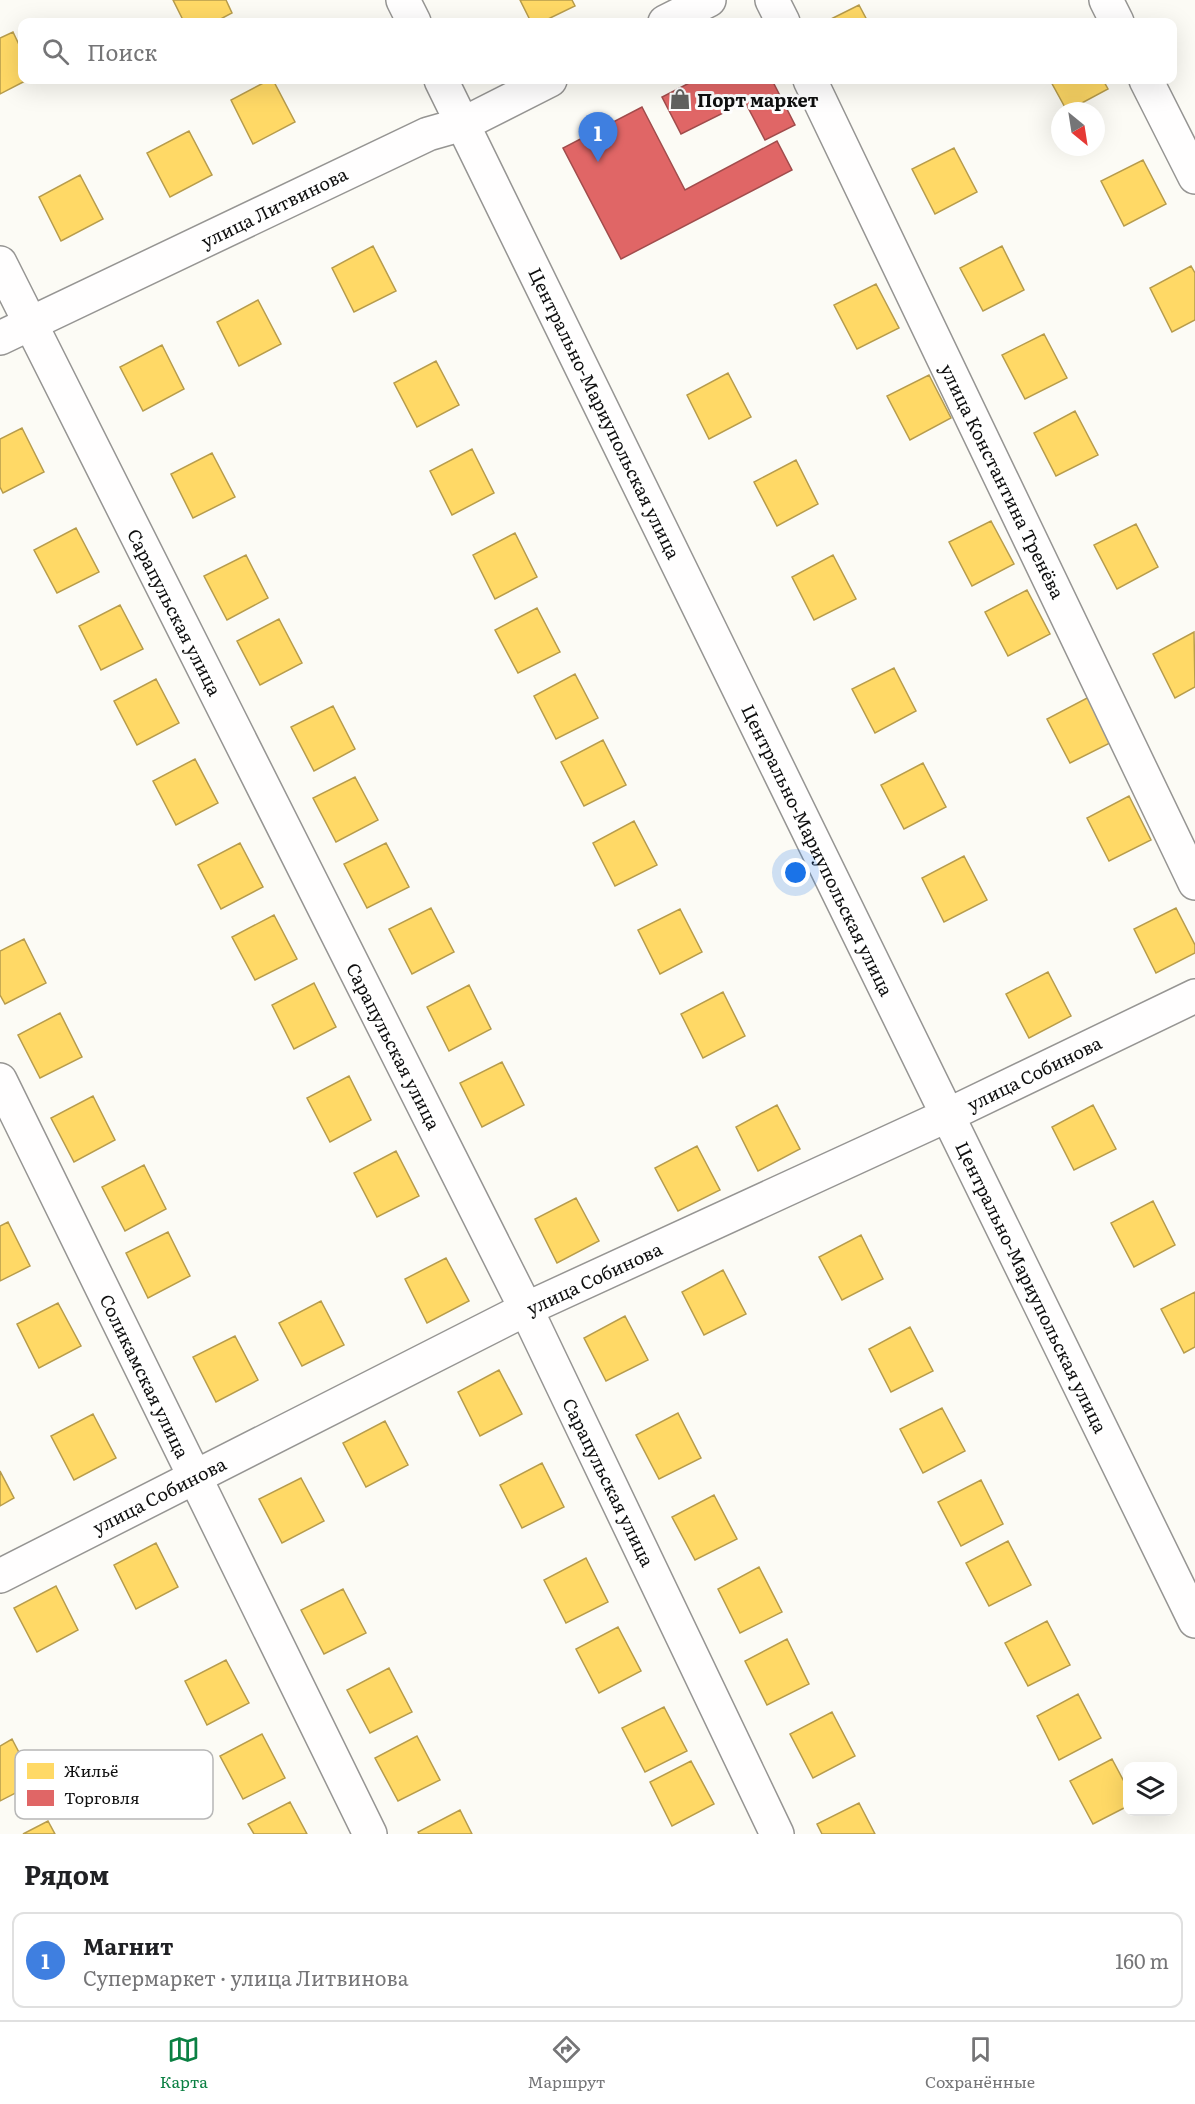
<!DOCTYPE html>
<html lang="ru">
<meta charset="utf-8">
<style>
:root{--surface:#fff;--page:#f2f2f2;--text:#202124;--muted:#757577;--line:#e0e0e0;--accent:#0b8043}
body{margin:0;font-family:Literata,serif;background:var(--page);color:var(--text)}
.controls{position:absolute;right:18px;bottom:18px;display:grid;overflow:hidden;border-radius:12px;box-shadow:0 6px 24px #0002}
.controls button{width:54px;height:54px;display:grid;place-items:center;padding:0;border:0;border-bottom:2px solid var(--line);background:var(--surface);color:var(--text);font:30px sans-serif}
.compass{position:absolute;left:1051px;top:102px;width:54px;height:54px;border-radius:50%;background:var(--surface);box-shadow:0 6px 24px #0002;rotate:150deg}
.you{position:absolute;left:796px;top:873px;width:21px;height:21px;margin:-15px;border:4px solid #fff;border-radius:50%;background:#1a73e8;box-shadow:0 0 0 9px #1a73e833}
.badge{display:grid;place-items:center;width:39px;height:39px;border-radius:50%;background:var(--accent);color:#fff;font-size:20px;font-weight:700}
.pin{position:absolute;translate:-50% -50px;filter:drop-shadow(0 2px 3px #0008)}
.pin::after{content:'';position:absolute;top:32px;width:21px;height:18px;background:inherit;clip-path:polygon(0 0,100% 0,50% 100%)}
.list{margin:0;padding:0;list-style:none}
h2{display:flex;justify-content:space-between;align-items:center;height:78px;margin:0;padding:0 24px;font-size:26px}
h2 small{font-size:20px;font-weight:400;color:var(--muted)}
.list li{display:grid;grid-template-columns:39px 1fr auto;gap:18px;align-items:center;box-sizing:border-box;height:96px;margin:0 12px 12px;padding:0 12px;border:2px solid var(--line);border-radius:12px}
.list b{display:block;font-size:22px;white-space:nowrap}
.list p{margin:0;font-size:20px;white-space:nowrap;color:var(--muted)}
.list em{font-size:20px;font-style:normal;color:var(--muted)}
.icon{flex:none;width:33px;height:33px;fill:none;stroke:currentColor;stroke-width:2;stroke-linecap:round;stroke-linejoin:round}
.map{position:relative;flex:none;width:1195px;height:1834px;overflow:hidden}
.search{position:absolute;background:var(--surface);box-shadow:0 6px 24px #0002;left:18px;right:18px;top:18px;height:66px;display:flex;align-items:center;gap:15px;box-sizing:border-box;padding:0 21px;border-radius:12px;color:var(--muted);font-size:22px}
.sheet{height:186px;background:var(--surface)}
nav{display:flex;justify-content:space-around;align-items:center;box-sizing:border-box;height:84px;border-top:2px solid var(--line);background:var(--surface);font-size:16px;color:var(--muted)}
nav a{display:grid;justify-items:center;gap:3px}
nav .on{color:var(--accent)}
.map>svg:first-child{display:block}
.homes{fill:#ffd966;stroke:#b79c4c;stroke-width:1.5}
.shops{fill:#e06666;stroke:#a14c4c;stroke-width:1.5}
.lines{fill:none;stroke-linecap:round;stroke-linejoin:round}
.minor-casing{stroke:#969593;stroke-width:36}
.minor{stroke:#fffefe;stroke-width:33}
.labels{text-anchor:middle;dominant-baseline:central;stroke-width:6;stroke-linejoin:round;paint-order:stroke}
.poi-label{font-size:18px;font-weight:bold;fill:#0f0f0f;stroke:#fff;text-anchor:start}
.street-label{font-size:18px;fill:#0f0f0f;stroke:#fff}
.key{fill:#fff;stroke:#b7b7b7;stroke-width:1.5}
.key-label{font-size:16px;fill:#0f0f0f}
</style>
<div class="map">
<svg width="1195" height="1834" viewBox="0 0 1195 1834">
<rect width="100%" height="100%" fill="#fcfbf5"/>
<!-- homes -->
<path class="homes" d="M 173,0 L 226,0 L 232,13 L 215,22 L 184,22 Z
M 520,0 L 572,0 L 575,6 L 542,22 L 531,22 Z
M 859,5 L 868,22 L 825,22 Z
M 13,32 L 22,51 L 22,80 L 27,80 L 0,94 L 0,38 Z
M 269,80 L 273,80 L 295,122 L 253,144 L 231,100 Z
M 1050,80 L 1103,80 L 1108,89 L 1067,111 Z
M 189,131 L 212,175 L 170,197 L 147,153 Z
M 954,148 L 977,192 L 935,214 L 912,169 Z
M 1143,160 L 1166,204 L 1124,226 L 1101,181 Z
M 80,175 L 103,219 L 61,241 L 39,197 Z
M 373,246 L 396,291 L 354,312 L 332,268 Z
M 1002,246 L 1024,290 L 983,311 L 960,268 Z
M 1191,266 L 1195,273 L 1195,320 L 1172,332 L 1150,288 Z
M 876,284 L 899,328 L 857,349 L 834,305 Z
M 258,300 L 281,344 L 239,366 L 217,322 Z
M 1044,334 L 1067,378 L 1025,399 L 1002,355 Z
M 162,345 L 184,389 L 143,411 L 120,367 Z
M 436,361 L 459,405 L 417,427 L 394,383 Z
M 728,373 L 751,417 L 709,439 L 687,395 Z
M 929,375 L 951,418 L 910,440 L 887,396 Z
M 1075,411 L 1098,455 L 1056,476 L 1034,433 Z
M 22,428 L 44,472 L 3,493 L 0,487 L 0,439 Z
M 472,449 L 494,493 L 452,515 L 430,471 Z
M 212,453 L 235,497 L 193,518 L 171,474 Z
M 796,460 L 818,504 L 777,526 L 754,482 Z
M 991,521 L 1014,564 L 972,586 L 949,542 Z
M 1136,524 L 1158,567 L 1117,589 L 1094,545 Z
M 76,528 L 99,572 L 57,593 L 34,550 Z
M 515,533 L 537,577 L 495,599 L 473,555 Z
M 246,555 L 268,598 L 227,620 L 204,576 Z
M 833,555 L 856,599 L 814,620 L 792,577 Z
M 1027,590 L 1050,634 L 1008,656 L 985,612 Z
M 120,605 L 143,649 L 101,670 L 79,626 Z
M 537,608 L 560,652 L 518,673 L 495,630 Z
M 279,619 L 302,663 L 260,685 L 237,641 Z
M 1194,632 L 1195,687 L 1175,698 L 1153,654 Z
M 894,668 L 916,711 L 875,733 L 852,689 Z
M 575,674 L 598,718 L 556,739 L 534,696 Z
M 156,679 L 179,723 L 137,745 L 114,701 Z
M 1089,697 L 1112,742 L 1070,763 L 1047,719 Z
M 333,706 L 355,749 L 314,771 L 291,727 Z
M 603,740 L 626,785 L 584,806 L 561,762 Z
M 195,759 L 218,803 L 176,825 L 153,781 Z
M 923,763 L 946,807 L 904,829 L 881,785 Z
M 355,777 L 378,820 L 336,842 L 313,798 Z
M 1129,796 L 1151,840 L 1109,861 L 1087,818 Z
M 634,821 L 657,865 L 615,886 L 593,843 Z
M 240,843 L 263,887 L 221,909 L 198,865 Z
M 386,843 L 409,887 L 367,908 L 344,864 Z
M 964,856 L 987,900 L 944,922 L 922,878 Z
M 431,908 L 454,952 L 412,974 L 389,929 Z
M 1176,908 L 1195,945 L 1195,953 L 1156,973 L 1134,929 Z
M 680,909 L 702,952 L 660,974 L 638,930 Z
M 274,915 L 297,959 L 255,980 L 232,937 Z
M 24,939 L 46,983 L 5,1004 L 0,995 L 0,951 Z
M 1048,972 L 1071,1016 L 1029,1038 L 1006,994 Z
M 314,983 L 336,1027 L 294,1049 L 272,1005 Z
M 469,985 L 491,1029 L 449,1051 L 427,1007 Z
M 723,992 L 745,1036 L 703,1058 L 681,1014 Z
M 60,1013 L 82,1057 L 40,1078 L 18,1035 Z
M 502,1062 L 524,1105 L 482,1127 L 460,1083 Z
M 349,1076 L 371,1120 L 330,1142 L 307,1098 Z
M 93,1096 L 115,1140 L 74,1162 L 51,1118 Z
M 777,1105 L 800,1149 L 758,1171 L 736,1127 Z
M 1093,1105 L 1116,1149 L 1074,1170 L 1052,1127 Z
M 697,1146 L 720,1190 L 678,1211 L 655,1168 Z
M 396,1151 L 419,1196 L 377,1217 L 354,1173 Z
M 144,1165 L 166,1209 L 125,1231 L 102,1187 Z
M 576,1198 L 599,1241 L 557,1263 L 535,1219 Z
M 1153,1201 L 1175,1245 L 1134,1267 L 1111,1223 Z
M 8,1222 L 30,1266 L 0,1281 L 0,1226 Z
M 168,1232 L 190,1276 L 148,1298 L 126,1253 Z
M 861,1235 L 883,1279 L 842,1300 L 819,1257 Z
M 446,1258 L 469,1301 L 427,1323 L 405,1279 Z
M 723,1270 L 746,1314 L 704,1335 L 682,1292 Z
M 1195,1292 L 1195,1347 L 1184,1353 L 1161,1309 Z
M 321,1301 L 344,1345 L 302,1366 L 279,1323 Z
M 58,1303 L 81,1346 L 39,1368 L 17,1324 Z
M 625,1316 L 648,1360 L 606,1381 L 584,1338 Z
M 910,1327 L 933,1371 L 891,1392 L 869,1349 Z
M 235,1336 L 258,1380 L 216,1402 L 193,1357 Z
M 499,1370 L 522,1414 L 480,1436 L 458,1392 Z
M 942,1408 L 965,1451 L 923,1473 L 900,1429 Z
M 678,1413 L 701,1458 L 659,1479 L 636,1435 Z
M 93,1414 L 116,1458 L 74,1480 L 51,1436 Z
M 385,1421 L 408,1465 L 366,1487 L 343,1443 Z
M 542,1463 L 564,1507 L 522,1528 L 500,1485 Z
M 0,1471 L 14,1498 L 0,1506 Z
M 301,1478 L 324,1521 L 282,1543 L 259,1499 Z
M 981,1480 L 1003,1524 L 961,1546 L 938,1502 Z
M 714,1495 L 737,1539 L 695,1560 L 672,1517 Z
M 1008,1541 L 1031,1585 L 989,1606 L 966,1563 Z
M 156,1543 L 178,1587 L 136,1609 L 114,1565 Z
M 586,1558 L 608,1602 L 566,1623 L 544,1580 Z
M 759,1567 L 782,1612 L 740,1633 L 718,1589 Z
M 56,1586 L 78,1630 L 37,1652 L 14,1608 Z
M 343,1589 L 366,1633 L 324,1654 L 301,1610 Z
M 1047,1621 L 1070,1665 L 1028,1686 L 1005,1643 Z
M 618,1627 L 641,1671 L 599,1693 L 576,1649 Z
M 787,1639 L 809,1684 L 767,1705 L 745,1661 Z
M 226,1660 L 249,1703 L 207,1725 L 185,1681 Z
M 389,1668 L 412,1712 L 370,1733 L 347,1690 Z
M 1078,1694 L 1101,1738 L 1059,1760 L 1037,1716 Z
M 664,1707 L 687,1751 L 645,1772 L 622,1728 Z
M 832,1712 L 855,1756 L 813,1778 L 790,1734 Z
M 262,1734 L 285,1778 L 243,1799 L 220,1756 Z
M 417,1736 L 440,1780 L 398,1801 L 375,1758 Z
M 12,1739 L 35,1783 L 0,1801 L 0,1746 Z
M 1112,1759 L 1128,1789 L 1128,1806 L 1093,1824 L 1070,1781 Z
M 691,1761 L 714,1804 L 672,1826 L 650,1782 Z
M 290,1802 L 307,1834 L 254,1834 L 248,1824 Z
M 859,1803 L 875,1834 L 822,1834 L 817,1824 Z
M 460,1810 L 472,1834 L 419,1834 L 418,1832 Z
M 48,1821 L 55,1834 L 23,1834 Z"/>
<!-- shops -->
<path class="shops" d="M 695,80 L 772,80 L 795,125 L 765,140 L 745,102 L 681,134 L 662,97 Z
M 642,107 L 685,190 L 777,141 L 792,170 L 621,259 L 563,148 Z"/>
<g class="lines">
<defs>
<path id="minor" d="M 403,0 L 414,22
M 772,0 L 783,22
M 1106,0 L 1117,22
M 665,22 L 709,0
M 441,80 L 1195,1621
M 810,80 L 1195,883
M 1146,80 L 1195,177
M 0,263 L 526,1309 L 777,1834
M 0,338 L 428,134 L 463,124 L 550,80
M 0,1080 L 370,1834
M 0,1576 L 526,1309 L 948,1115 L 1195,996"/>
</defs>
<!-- minor casing -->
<use href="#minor" class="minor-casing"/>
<!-- minor -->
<use href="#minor" class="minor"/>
</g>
<!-- icons -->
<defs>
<symbol id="shop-bare" viewBox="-9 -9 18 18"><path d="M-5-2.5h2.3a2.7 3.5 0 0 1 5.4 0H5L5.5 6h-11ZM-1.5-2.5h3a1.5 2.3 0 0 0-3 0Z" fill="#626260" stroke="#fff" stroke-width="2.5" paint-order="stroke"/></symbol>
</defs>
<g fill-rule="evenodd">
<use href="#shop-bare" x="665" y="84" width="30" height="30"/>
</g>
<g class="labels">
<!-- poi labels -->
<g class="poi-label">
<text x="697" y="99">Порт маркет</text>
</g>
<!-- street labels -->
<g class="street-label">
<text transform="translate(274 207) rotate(-26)">улица Литвинова</text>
<text transform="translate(605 413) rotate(64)">Центрально-Мариупольская улица</text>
<text transform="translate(1003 481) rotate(64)">улица Константина Тренёва</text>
<text transform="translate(175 612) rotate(63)">Сарапульская улица</text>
<text transform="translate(818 850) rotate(64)">Центрально-Мариупольская улица</text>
<text transform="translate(394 1046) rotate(63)">Сарапульская улица</text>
<text transform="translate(1034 1073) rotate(-26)">улица Собинова</text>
<text transform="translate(594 1278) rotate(-25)">улица Собинова</text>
<text transform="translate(1032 1287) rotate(64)">Центрально-Мариупольская улица</text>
<text transform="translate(145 1376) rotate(64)">Соликамская улица</text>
<text transform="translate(609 1482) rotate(64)">Сарапульская улица</text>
<text transform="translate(159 1495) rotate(-27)">улица Собинова</text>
</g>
</g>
<!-- legend -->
<rect x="15" y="1750" width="198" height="69" rx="9" class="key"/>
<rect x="27" y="1763" width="27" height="16" fill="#ffd966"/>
<rect x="27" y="1790" width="27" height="16" fill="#e06666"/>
<g class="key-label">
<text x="64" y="1777">Жильё</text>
<text x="64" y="1804">Торговля</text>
</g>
</svg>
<div class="controls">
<button><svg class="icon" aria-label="layers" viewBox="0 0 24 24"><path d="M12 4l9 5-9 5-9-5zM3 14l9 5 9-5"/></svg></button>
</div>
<svg class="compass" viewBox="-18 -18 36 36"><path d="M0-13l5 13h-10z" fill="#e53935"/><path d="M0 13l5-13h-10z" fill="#757577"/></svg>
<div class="you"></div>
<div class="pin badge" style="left:598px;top:162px;background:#3f7fe0">1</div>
<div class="search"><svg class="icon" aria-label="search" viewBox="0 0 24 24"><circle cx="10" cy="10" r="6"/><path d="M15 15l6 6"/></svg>Поиск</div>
</div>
<section class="sheet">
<h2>Рядом<small></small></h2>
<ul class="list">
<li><span class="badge" style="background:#3f7fe0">1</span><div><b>Магнит</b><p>Супермаркет · улица Литвинова</p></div><em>160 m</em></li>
</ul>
</section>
<nav>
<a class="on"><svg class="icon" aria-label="map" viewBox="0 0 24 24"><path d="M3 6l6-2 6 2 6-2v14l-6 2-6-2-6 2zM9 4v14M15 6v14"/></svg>Карта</a>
<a><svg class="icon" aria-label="directions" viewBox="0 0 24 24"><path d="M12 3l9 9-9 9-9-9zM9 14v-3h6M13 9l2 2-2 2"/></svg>Маршрут</a>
<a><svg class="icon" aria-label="saved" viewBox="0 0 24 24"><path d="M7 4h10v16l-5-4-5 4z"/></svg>Сохранённые</a>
</nav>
